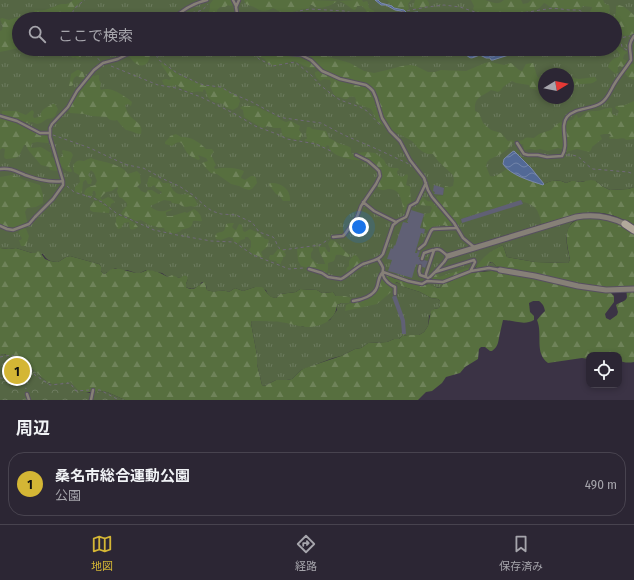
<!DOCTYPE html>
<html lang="ja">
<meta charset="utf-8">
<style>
:root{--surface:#2c2634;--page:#342e3c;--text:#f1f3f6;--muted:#a6a5ac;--line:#48434f;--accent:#d4b635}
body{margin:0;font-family:"Fira Sans Condensed","Noto Sans JP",sans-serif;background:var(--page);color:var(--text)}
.controls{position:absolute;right:12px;bottom:12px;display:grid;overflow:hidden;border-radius:8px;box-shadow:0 2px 6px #0003}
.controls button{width:36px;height:36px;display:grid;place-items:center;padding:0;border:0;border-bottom:1px solid var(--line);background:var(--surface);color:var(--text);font:20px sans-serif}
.compass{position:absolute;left:538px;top:68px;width:36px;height:36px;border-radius:50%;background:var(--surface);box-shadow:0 2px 6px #0003;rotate:80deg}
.you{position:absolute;left:359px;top:227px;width:14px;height:14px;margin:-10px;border:3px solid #fff;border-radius:50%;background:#1a73e8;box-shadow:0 0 0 6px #1a73e833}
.badge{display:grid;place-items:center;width:26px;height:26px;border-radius:50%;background:var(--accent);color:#111;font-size:13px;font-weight:700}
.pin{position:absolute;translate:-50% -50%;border:2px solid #fff;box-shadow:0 1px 4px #0006}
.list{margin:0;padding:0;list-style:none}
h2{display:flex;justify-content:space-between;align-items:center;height:52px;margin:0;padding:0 16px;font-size:17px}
h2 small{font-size:13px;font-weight:400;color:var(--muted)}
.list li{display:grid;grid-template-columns:26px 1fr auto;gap:12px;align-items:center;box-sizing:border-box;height:64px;margin:0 8px 8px;padding:0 8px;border:1px solid var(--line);border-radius:16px}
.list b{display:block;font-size:15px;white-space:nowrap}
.list p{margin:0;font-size:13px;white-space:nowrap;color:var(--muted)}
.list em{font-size:13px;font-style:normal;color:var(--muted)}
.icon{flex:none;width:22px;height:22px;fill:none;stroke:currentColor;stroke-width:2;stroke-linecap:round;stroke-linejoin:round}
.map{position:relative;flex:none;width:634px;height:400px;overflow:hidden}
.search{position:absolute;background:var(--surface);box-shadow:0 2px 6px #0003;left:12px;right:12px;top:12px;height:44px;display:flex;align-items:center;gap:10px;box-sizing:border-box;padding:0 14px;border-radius:22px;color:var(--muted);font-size:15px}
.sheet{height:124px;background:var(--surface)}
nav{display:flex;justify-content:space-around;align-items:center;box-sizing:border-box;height:56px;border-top:1px solid var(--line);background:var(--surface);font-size:11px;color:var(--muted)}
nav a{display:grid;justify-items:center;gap:2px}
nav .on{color:var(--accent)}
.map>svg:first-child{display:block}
.grass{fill:url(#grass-tufts);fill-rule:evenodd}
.forest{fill:url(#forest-firs)}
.park{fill:url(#park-crowns)}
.water{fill:url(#water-waves);stroke:#7b89ac}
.building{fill:#606075}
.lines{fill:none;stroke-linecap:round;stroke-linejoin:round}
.lane-casing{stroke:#585061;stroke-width:4.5}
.street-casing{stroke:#585061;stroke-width:7}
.secondary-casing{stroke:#585061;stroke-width:9}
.path{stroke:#706979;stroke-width:1;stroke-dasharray:3 3;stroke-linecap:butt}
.lane{stroke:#868077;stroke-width:2.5}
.street{stroke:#868077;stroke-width:5}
.secondary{stroke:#b2a99b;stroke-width:7}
</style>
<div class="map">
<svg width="634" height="400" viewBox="0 0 634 400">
<defs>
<pattern id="grass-tufts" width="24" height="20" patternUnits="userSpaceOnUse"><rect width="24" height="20" fill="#564"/><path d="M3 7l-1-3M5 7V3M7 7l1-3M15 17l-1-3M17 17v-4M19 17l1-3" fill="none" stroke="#6d7b5f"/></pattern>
<pattern id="forest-firs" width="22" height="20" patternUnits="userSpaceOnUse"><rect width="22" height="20" fill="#576f3f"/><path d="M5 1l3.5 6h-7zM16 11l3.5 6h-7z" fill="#6f835a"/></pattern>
<pattern id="park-crowns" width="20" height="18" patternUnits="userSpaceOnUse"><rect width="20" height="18" fill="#564"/><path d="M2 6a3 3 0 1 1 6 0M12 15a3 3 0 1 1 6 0" fill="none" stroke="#6d7b5f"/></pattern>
<pattern id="water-waves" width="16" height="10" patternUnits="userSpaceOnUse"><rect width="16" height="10" fill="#526996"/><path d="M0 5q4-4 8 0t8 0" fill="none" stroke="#7284a9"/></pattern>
</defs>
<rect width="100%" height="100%" fill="#3b3345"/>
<!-- grass -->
<path class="grass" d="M 0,0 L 634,0 L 634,187 L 628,189 L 610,190 L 602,186 L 596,181 L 584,181 L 580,182 L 575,181 L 571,181 L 566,183 C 560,179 551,180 544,184 L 542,224 L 448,253 L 448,259 L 575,220 C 562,230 567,246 570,260 L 568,263 L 535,262 L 507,257 L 503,245 C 491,250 483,259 475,268 L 492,262 L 496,266 L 500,267 L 499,272 L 484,271 L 468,273 L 449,282 L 443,284 L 440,288 L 425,284 L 422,286 L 392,277 L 395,282 L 401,284 L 401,286 L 420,292 L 431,298 L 438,299 L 440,301 L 440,305 L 439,308 L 434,309 L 429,316 L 428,326 L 424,332 L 419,335 L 408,335 L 402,336 L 399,339 L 394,339 L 387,342 L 368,343 L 361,348 L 355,349 L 341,356 L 333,358 L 301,370 L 292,379 L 287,380 L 276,380 L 264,386 L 262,385 L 257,364 L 257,355 L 251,323 L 252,321 L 274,321 L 287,322 L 304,327 L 330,320 L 337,310 L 337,305 L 342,303 L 346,302 L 341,296 L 336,296 L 333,292 L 322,293 L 317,290 L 300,289 L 296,292 L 280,294 L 276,298 C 270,297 268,296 266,290 L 255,287 L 243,291 L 235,288 L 229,292 C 222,289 215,293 207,290 L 206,285 L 202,282 C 198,287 193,291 186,287 L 186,284 L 188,279 C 181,278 175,277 168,277 L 162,273 L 151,271 L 146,270 L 140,273 L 136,273 L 127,270 L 120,270 L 115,268 L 104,274 L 101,271 L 101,266 L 99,264 L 70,256 L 66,257 L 58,262 C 50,261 47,261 43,254 L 32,253 L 16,248 L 9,249 L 0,248 ZM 19,19 L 615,19 L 615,49 L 19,49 ZM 544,74 L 568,74 L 568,98 L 544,98 Z"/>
<!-- forest -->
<path class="forest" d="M 73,0 L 83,0 C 79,3 75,6 73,10 C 70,14 70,16 66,19 L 19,19 L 19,48 L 0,52 L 0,31 L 2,30 L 3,26 L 0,19 L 2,18 L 9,20 L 21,16 L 27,16 L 34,18 L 33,13 L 35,10 C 44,12 50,8 58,5 C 64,2 67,7 73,0 Z
M 213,0 L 232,0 L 234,3 L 233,5 L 230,6 L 228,5 L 225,7 L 220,7 L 217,10 L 217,12 L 221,12 L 224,14 L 227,13 L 229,15 L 230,17 L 235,19 L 218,19 L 213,17 L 209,16 L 208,15 L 210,8 L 210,4 Z
M 244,0 L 310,0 L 337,1 C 333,5 324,8 318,8 C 315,7 314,6 312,5 L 310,5 L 309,8 C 301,9 290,14 282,12 C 279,12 276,9 273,8 C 265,12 262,12 254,7 C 249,4 246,7 244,0 Z
M 355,0 L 362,0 L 363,2 L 367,1 L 368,3 L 369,8 L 374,11 L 375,14 L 366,14 L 366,10 L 362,6 L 357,6 L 356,9 L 354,10 L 342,2 L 339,1 Z
M 387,0 L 411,0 L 408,4 L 409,9 L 405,11 L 403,9 L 393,7 Z
M 415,0 L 427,0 L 429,3 L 429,6 L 414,9 L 413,8 Z
M 471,0 C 475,0 481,0 485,0 C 492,2 497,6 504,0 L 521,0 L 523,4 L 528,3 L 531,0 L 603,0 L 605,4 L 609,5 C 611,10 608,14 609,19 L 596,19 L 591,17 L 590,12 L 592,8 L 592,7 L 583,6 L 580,9 C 571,9 562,9 553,8 C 549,7 547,4 544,3 C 542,5 540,8 537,9 C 535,11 531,11 528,11 C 517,13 481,19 473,9 L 474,6 Z
M 619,5 C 626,7 629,11 634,15 L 634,34 L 625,36 L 619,31 L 615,32 L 615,19 L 611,19 C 617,15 616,12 616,6 Z
M 618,47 L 620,47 L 624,51 L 627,52 L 627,53 L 624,55 L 623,59 L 627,61 L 624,66 L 622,67 L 620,66 L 618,67 L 618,71 L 616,74 L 612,71 L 608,67 C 610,61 613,58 619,57 L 620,54 L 616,49 Z
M 66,49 L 83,49 L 80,53 L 81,57 L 78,59 L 75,57 L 73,58 L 66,53 Z
M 140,49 L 140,53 L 146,53 L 149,49 L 154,49 L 150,54 C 149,71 134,67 129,55 Z
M 250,49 L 264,49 L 269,52 L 279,54 L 301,56 L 310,61 L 317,68 C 305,69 302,63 293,61 L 275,66 L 268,63 L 265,59 L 256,55 Z
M 274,49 L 319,49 L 322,54 L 329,57 L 350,63 L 364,71 L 374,73 L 387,70 L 402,66 L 410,65 L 416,66 L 428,72 L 435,72 L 441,70 L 466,71 L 485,63 L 490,62 L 504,65 L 511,63 L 519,70 L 522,71 L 526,64 L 533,63 L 537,76 L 544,84 L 544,91 C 538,92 536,89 530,88 L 529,85 L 516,83 L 512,81 L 503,87 L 501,90 L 498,92 L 491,90 C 482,97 474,96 475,111 L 479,113 L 483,123 L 491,130 L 501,133 L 508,141 L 512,140 L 514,141 L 508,149 L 501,154 L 490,159 L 487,162 L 486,166 L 490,176 C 495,178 502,172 507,169 L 515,174 L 543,185 C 549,180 559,179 566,183 L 571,181 L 575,181 L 580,182 L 591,180 L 596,181 L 602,186 L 610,190 L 628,189 L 634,187 L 634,226 C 601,203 577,214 542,224 C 538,211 537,205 523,202 L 522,200 L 460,219 L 461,224 L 458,225 L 436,198 L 438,196 L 443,196 L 445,186 L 450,187 L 453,186 L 454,180 L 453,175 L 438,161 L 433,154 L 428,154 L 423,152 L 418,148 L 412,141 L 395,132 L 389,127 L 381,112 L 374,90 L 367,84 L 340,77 L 330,73 L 319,66 L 313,59 L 302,53 L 287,53 Z
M 162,63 L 174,72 L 185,78 L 205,86 L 211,86 L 214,88 L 221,87 L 238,97 L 240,101 L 238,107 L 233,110 L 227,108 L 223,104 L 214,102 L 211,100 L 208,97 L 205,89 L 203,90 L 203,92 C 198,91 197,92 192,92 C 187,92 181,88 177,85 L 171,86 L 164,85 L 162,80 L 166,79 L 169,80 L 171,79 L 161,64 Z
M 630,64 L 634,64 L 634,80 L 628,77 L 624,72 Z
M 77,70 L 79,70 L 80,71 L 83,72 L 85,78 L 83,79 L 77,76 C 73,78 73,80 73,85 L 71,86 L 69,86 L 71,74 Z
M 319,71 L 340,80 L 366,86 C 374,92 375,103 379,112 C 380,117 383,122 386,127 L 385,127 L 378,122 L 371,109 C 366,107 362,105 357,104 L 355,101 L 356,100 L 355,97 C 352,96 349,96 347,99 C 343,100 341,96 338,97 L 334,95 L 330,86 L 331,83 L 330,80 L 324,79 L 320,81 L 316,77 L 315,74 L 315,72 Z
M 91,75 L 95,76 L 97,75 L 99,75 L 99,80 L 101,83 L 100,88 L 101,90 C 103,89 106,89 108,89 C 114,89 128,98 132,102 L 131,106 L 128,104 L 125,105 C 126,110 128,114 131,117 C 137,123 143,124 141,134 C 135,134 131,130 126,130 L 121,125 L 117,120 C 113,121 110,121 107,117 L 91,116 L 84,114 L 70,113 L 68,109 L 85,82 Z
M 568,77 L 579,79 L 595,77 L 597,80 C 592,85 588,83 581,84 C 578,84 577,85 575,85 C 572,84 570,83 568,84 Z
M 634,101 L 634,139 L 626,140 C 623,137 621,139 617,139 C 615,139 613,138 610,139 L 609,137 L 611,136 L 610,134 L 604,134 L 600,135 L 602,139 L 592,147 L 591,150 L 589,152 L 577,149 L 566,152 L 565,129 L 567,121 L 572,120 L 574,118 L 575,116 L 577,115 L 578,118 C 582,117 583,114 586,113 C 590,111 593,111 596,111 C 602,111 606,107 612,108 L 612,114 L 617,116 L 619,111 L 615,108 L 616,106 L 625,105 Z
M 53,104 L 55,104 L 58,109 L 55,116 L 52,118 L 47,119 L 41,123 L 37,124 L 32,122 L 27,123 L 13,118 L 3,115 L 2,114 L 2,111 L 16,111 L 26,115 L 32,110 L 34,112 L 33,116 L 34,118 C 43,117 39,113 44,109 C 47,107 50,105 53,104 Z
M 243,106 L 255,106 L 278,117 L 281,120 L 286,122 L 290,121 L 293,122 L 300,126 L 299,130 L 302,134 L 300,139 L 298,140 L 283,136 L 282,134 L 281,128 L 274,128 L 267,126 L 262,128 L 244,117 L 243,110 L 240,108 Z
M 0,118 L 18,123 L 30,130 L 40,134 L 48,136 L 49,138 L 48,143 L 37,142 L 32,143 L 31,147 L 32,148 L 41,147 L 51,153 L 51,157 L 56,159 L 59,169 L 57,171 L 50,170 L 49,167 L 41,165 L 29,151 L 26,145 L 24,145 L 19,156 L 15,158 L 6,159 L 4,157 L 5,149 L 2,148 L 0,150 Z
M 561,122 L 563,124 L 564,149 L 561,149 L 558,148 L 548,151 L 540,149 L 535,150 L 531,149 L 524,150 L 523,144 L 519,144 L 518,141 L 523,140 C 526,136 530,138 534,138 L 539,134 L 551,130 L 556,125 Z
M 307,127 L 310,127 L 312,129 L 326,131 L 329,138 C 333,140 335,141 338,143 C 343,145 347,145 351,148 L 351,153 L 361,159 L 360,160 C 355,161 345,158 339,156 C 336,155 333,152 330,150 L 329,146 L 327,145 L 325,148 L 316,143 L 305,141 L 305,139 L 307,139 L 306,133 Z
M 176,134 L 181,137 C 190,136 200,142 206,149 L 212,149 L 214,152 L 211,155 L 216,165 L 214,167 L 215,169 C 225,167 234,167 244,171 L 243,174 L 242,175 L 241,178 L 245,180 L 251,176 L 254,176 L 256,178 L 257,183 L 252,189 L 249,190 L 245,189 L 239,186 L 231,184 L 217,174 L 211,173 L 205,167 L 202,163 L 208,161 L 206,158 L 198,155 L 200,159 L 198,160 C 195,158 191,157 189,155 C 182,149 184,136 172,146 L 165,144 L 165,142 L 169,138 L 170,136 Z
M 63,150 L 71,152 L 73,155 L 69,165 L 72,171 L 71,172 C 63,171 61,166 59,159 L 63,155 L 62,151 Z
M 366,152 L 375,153 L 384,160 L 386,164 L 389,167 L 392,168 L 398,168 L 399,170 L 397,171 C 397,175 399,176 402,177 L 407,174 L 408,176 L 406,185 L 411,187 L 410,189 L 411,202 L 407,204 L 404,214 C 402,204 402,188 388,189 C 384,190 383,191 379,189 L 377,185 C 385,166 371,162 357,154 L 357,153 Z
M 91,158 C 104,163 120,163 128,174 L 137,171 L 140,174 L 141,183 L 137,187 L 139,188 L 141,191 L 146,193 L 148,190 L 152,190 L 158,194 L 161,194 L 162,192 L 156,188 L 154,185 L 151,187 L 148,187 L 147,183 L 148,181 L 148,179 L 150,176 L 158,179 L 163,183 L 169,183 C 171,185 172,190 174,191 C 182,200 189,186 198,205 L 194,207 L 191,206 L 186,207 L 182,206 L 179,204 L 172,203 L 171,201 L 164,200 L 150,206 C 153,210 160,212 165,211 C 168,210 169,209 172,209 L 172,210 L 166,212 L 166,215 L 167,216 L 172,216 L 185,212 L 187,213 L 194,209 C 199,212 201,215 202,221 C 199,222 196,220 193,221 C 192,227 190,228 184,229 C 178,231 184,230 178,232 C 174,235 169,232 165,231 L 164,228 L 159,228 L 154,226 L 149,225 L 141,220 L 136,221 L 121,214 L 123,210 L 127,206 L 127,203 L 122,198 L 119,197 L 117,191 L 118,188 L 117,187 L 112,191 L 106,192 L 100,198 L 102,200 L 108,197 L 112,199 L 115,202 L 111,204 L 110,208 L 99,199 L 95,197 L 96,195 L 95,191 L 93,191 L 92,196 L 84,195 C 85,187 89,187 95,185 L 97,181 L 94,173 L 91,170 L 88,175 L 92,180 L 91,184 L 88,184 L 86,180 L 85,180 L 83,182 L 82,192 L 81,193 L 78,194 L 75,191 L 75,187 L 80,182 L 79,175 L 74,172 L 73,166 C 76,160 79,160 84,161 L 88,159 Z
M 12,175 L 18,177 L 24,180 L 40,185 L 43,195 L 43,203 L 36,207 L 27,208 L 25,212 L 27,221 C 21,228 7,229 0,224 L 0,177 Z
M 270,183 C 281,182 291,189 290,201 L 283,201 L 280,196 L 276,194 L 269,185 Z
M 421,197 L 423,197 L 427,201 L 432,202 L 451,223 L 451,226 L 446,227 L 445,225 C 439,225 432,226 428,231 L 423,227 L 423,223 L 425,214 L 430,213 L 432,208 L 431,206 L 420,205 L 419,203 Z
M 94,201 L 98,201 L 110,209 L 109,213 L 93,212 L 90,210 L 90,207 Z
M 118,216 C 125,217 134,221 138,227 C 135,229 133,230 130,229 L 129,222 L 124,223 L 121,228 L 118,229 L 115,224 L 116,222 L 116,217 Z
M 583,218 C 603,218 619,220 634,234 L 634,287 L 606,287 L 578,283 L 500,267 L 496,266 L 492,262 L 490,262 C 486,267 481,268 475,269 C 480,259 492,249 503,245 L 507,257 L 535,262 L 568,263 L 570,260 C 567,243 560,223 583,218 Z
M 231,223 L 234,223 L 232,227 L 235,230 L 236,230 L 239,224 L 242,225 L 243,231 L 245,232 L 250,229 C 256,232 262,234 265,239 L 267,239 L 269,240 L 268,243 L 268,246 L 261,252 L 263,257 L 261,257 L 251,253 L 249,250 L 251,247 L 251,241 L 248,237 L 245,237 L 245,239 L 241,240 L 238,243 L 234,242 L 233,238 L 229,237 L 221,240 L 216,239 L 215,236 L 217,233 C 224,231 225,232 226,224 Z
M 23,227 L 26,229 L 29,236 L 26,246 L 21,246 L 19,240 L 21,240 L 22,238 L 18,233 Z
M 331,240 C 337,241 338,244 342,248 C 344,251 347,253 350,255 L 349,257 C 344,257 341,254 336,255 L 334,261 L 328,263 C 328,268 329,271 325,274 L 320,271 L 301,266 L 298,261 L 297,249 L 309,247 L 313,248 L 313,250 L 311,253 L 311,258 L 317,264 L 325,264 C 324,258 318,253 319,247 L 325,247 L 328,252 L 330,252 L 330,248 L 328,244 L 329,242 Z
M 0,248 L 9,249 L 16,248 L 32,253 L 36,253 L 38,251 L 40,252 L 45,259 L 50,261 L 58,262 L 66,257 L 70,256 L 99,264 L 101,266 L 101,271 L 104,274 C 107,273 109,270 112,269 C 119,267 131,273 138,273 C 141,273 144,271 147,270 C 150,270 156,271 160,273 C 163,274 165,276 168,277 L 172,275 L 179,278 C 183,278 182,274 187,276 L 188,279 L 186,284 L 186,287 C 195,293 197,284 205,282 L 207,290 C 215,293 222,289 229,292 L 235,288 L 243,291 L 255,287 L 262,287 C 269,293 266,296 276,298 L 280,294 L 296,292 L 300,289 L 317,290 L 322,293 L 333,292 L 336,296 L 345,296 L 351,298 L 349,303 L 342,303 L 337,305 C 336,321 319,328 305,327 C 296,326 289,323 280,322 C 271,321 261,321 252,321 L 251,323 L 257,355 L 257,364 L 262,385 L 264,386 L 276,380 L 287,380 L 292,379 L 301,370 L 305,368 L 341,356 L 355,349 L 361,348 L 368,343 L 387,342 L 394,339 L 399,339 L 402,336 L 408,335 L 419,335 L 424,332 L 428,326 L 431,311 L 434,309 L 439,308 L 440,305 L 440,301 L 438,299 L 431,298 L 420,292 L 401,286 L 401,284 L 396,282 L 394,284 C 390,283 386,280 386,276 L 422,286 C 429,282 433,287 440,288 L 443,284 L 449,282 L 468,273 L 492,271 L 536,279 L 579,288 L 611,293 L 614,296 L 614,302 L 605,314 L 606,318 L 610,320 L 617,315 L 618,312 L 616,305 C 619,302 626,302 627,297 C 627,295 626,293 627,292 L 634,291 L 634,362 C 629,363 623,363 619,360 L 619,355 L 589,355 L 589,359 L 582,358 L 548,363 C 534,353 543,334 537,320 L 541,315 L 545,311 C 544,306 543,304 539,301 L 533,301 L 529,303 L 530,312 L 534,316 L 534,320 C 524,326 514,320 503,320 C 502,324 501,329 500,333 C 498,341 499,346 492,351 L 490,351 L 485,347 L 481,347 L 479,349 L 478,359 L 465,367 L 460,373 L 446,377 L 442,383 L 432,391 L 426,392 L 418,400 L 125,400 L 107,392 L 100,391 L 96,392 L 84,392 L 48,383 L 22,360 L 10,358 L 5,354 L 0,355 Z
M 278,249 L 286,250 L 284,253 L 286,254 L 285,257 L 283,257 L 283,259 L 281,262 L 281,264 L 277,263 L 276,261 L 270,260 L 269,258 L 270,255 L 273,255 Z
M 354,255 L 355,255 L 358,257 L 361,263 L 347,273 C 346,269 346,268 349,266 L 349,261 Z
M 467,268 L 469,268 L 468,270 L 443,281 L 433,280 L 433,279 L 435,274 L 438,273 L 439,277 Z
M 381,277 C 384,279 391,286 392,289 L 391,292 L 377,304 L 345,311 L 346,305 C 355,301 372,299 377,290 C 379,287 380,281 381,277 Z"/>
<!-- park -->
<path class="park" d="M 4,354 L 11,358 L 20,359 L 22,360 L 48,383 L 50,384 L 71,382 L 78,390 L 90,393 L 100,391 L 107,392 L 125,400 L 0,400 L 0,355 Z"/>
<!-- water -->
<path class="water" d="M 375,0 L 378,0 L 381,3 L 392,6 L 394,8 L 404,10 L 407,13 L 418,12 L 420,14 L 430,16 L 432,19 L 421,19 L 420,18 L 414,19 L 408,16 L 401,11 L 395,10 L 386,5 L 381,5 Z
M 446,49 L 472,49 L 478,52 L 488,53 L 492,52 L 493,53 L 498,49 L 504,49 L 508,51 L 514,51 L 515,53 L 493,60 L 491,60 L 490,58 L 486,58 L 480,55 C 471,58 472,60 465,54 C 462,52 459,51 456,49 L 452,52 L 447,51 Z
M 514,151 L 531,168 L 544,184 L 543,185 C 531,181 510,175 503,164 L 504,159 L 512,152 Z"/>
<!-- building -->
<path class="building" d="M 434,185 L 444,188 L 443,195 L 434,194 L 435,192 L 433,191 Z
M 521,200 L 523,204 L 462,223 L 461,219 Z
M 411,210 L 424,214 L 420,228 L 425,229 L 424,234 L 421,233 L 415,253 L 417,253 L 418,250 L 420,251 L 418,257 L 420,257 L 419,259 L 428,261 L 425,268 L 416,264 L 412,278 L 388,271 L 392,260 L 387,259 L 391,248 L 393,249 L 394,245 L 395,246 L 403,222 L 408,223 L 408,222 L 407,222 Z
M 396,295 L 405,320 L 406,334 L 402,334 L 401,321 L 392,297 Z"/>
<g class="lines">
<defs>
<path id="lane" d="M 233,0 L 236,6
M 173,19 C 183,9 194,3 207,0
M 238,19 L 236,7 L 239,0
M 267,49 L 280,53 L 301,55 L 311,60 L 322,71 L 329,74 L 340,79 L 366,85 L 370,88 L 373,91 L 376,98 L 382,118 L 390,131 L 400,141 L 410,160 L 424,178 L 428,190 L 432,197 L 454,223 L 463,238 L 474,247
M 0,116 L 17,121 L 40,133 L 50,133
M 517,143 L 522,151 L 524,154 L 528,155 L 538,155 L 547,157 L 562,156 C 570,144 559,127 567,117 C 576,107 591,110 601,103 C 608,99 611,89 615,83 C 620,75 626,68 631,60 C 631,49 627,46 634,36
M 0,169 C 12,168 15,171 25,175 C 36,179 51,183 63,181
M 363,202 L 374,211 L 396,222
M 0,226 L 7,229 L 13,230 L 29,224 L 35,217 L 53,199 L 63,185 L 63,181 L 50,137 L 50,128 L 52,124 L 68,107 L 77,91 L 94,70 L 103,63 L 118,59 L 138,49
M 333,237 L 343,236 L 345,234 L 357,217 L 361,206 L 376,184 L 380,176 L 379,171 L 376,168 L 368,161 L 356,155
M 419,249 L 425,244 L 431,231 L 433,229 L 456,228
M 378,259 C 380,262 382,265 383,268 C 383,272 382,272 383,275 C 384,280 390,285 395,287 L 395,294
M 422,259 L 424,253 L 433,250
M 420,266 L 419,271 L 420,275 L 426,277
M 309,269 L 322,273 L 328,277 L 341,279 C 349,275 355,268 363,264 C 370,261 379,261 383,254 L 393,225 L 398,221 L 406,217 L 407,215 L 410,206 L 417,202 L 426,183
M 435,272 L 444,262 L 448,256 C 443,253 440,247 434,250 L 426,274 L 426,277 L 428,278 L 430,277 L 435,272 L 474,260 L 475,262 L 471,270
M 353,301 C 361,300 374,296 377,287 C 379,281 378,277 383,272 L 408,281 L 422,284 L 427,281 L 443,282 L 471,271 L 489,268 L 500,270
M 27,394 L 29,400
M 91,400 L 93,390"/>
<path id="street" d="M 448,256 L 576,217 C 593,214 609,216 625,224
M 500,270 L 535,276 L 578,286 L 606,290 L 634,289"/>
<path id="secondary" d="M 625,224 L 634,230"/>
</defs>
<!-- lane casing -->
<use href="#lane" class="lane-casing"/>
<!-- street casing -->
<use href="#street" class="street-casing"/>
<!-- secondary casing -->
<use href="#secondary" class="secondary-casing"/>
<!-- path -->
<path class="path" d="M 181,17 C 184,16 187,14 190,13 C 199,11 202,12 208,4
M 71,19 C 71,10 78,5 85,0
M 284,19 L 299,11 L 310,9 L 344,11 L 362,15 L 373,15 L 400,12 L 427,7 L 444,5 L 460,7 L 478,13 L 489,15 L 516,14 L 553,8 L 569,10 L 579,10 L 594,19
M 615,34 L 620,38
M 90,49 L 96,56 L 100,61
M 155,49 L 156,55 L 159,60 L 177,73 L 198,83 L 204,85 L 221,87 L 231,93 L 252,102 L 278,116 L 284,118 L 321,123 L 344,135 L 379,150 L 409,164
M 249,49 L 259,59 L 273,66 L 295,62 L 310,74 L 320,85 L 334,96 L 340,100 L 360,107 L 367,111 L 381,126
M 627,50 L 622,47 L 620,38 L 630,36
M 111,66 L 158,85 L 176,88 L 201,97 L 235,114 L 255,126 L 277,134 L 287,139 L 316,144 L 333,152
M 53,135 L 90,148 L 111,158 L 127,165 L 143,168 L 151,172 L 161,178 L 179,186 L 193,195 L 205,206 L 212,211 L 221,214 L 236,215 L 249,221 L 252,222 L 259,232 L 273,237 C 277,241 276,247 282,250 L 320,245 L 329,239
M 567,155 C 582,154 582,163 593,169 L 628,172 L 634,174
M 67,186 L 74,192 L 93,198 L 102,202 L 116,213 L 154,230 L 177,235 L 211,241 L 234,242 L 237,244 L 253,255 L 289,269 L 304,268
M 0,357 L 11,355 L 25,361 L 35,375 L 50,385 L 70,383 L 76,391 L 89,390
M 0,378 C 11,379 23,376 26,389
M 98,390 L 100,390 L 119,400"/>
<!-- lane -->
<use href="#lane" class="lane"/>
<!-- street -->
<use href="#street" class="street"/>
<!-- secondary -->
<use href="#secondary" class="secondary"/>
</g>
</svg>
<div class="controls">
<button><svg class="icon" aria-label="locate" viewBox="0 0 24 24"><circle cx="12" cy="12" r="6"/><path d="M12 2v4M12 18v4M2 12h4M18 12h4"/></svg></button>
</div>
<svg class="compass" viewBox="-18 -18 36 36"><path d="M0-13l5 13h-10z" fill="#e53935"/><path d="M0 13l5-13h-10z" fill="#a6a5ac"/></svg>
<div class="you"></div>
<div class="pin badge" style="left:17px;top:371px">1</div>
<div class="search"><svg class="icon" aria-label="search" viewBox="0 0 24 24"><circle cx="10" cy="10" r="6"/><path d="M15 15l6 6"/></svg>ここで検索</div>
</div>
<section class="sheet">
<h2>周辺<small></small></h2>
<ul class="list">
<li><span class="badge">1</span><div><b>桑名市総合運動公園</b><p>公園</p></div><em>490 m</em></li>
</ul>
</section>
<nav>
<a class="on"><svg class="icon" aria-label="map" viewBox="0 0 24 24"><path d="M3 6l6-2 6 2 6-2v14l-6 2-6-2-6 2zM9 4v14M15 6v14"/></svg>地図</a>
<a><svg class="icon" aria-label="directions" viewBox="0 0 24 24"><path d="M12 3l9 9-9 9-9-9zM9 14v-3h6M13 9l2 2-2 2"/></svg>経路</a>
<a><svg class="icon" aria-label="saved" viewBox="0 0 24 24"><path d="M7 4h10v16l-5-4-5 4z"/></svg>保存済み</a>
</nav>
